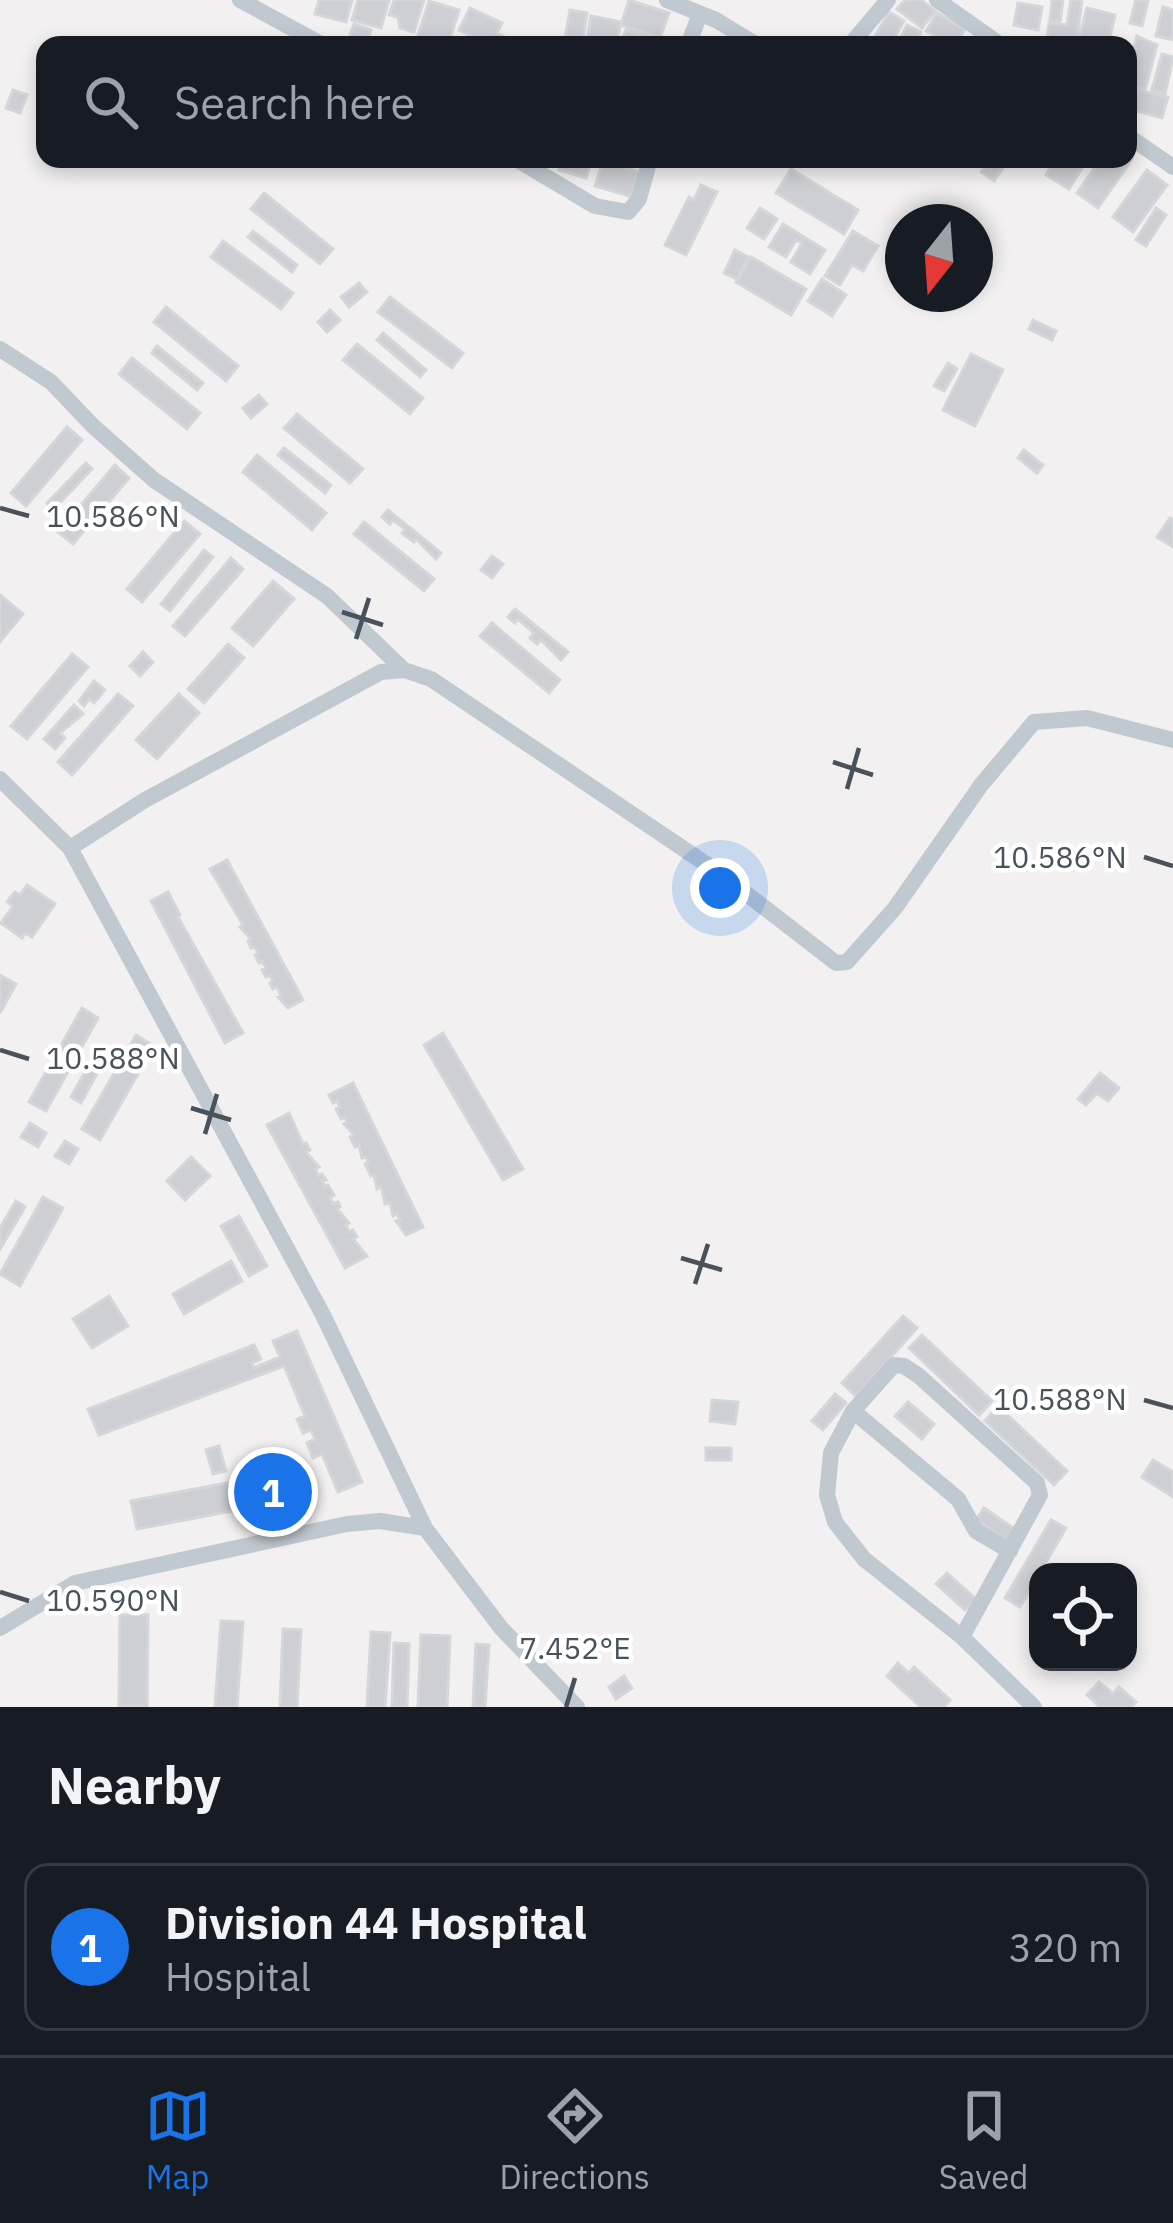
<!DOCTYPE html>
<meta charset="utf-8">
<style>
:root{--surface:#171b24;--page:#242831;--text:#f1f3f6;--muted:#9ea1a6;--line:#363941;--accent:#1a73e8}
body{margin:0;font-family:"IBM Plex Sans",sans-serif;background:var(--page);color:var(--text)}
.controls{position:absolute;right:36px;bottom:36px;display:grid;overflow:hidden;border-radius:24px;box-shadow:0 6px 18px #0003}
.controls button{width:108px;height:108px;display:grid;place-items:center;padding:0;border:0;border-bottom:3px solid var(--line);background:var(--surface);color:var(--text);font:60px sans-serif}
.compass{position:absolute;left:885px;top:204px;width:108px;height:108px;border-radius:50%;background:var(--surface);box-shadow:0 6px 18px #0003;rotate:197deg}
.you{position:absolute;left:720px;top:888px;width:42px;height:42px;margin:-30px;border:9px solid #fff;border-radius:50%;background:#1a73e8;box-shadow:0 0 0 18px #1a73e833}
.badge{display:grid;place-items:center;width:78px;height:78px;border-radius:50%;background:var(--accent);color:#fff;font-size:39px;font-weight:700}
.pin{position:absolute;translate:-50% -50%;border:6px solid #fff;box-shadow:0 3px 12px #0006}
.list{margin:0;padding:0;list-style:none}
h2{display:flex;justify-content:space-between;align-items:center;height:156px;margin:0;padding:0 48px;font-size:51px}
h2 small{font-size:39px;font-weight:400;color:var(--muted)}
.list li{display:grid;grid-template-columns:78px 1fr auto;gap:36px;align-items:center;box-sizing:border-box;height:168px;margin:0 24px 24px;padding:0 24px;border:3px solid var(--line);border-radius:24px}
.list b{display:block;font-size:45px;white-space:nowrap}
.list p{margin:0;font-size:39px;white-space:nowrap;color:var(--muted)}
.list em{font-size:39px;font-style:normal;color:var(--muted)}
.icon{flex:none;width:66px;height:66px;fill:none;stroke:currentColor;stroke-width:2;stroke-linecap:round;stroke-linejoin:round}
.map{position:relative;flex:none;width:1173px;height:1707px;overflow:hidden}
.search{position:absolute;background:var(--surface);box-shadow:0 6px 18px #0003;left:36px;right:36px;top:36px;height:132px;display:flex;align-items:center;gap:30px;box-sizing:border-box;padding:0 42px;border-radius:24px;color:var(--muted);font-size:45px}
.sheet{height:348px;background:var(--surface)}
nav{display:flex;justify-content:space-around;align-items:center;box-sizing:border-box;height:168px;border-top:3px solid var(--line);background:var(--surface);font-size:33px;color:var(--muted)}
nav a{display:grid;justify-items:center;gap:6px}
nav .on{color:var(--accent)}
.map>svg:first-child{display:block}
.building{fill:#cdcfd4;stroke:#d4d6da;stroke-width:3}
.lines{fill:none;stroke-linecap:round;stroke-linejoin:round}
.minor{stroke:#c1c9d0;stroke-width:16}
.ticks{fill:none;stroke:#49525b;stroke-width:4.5}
.ticks-label{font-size:30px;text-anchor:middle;fill:#49525b;stroke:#fff;stroke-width:9;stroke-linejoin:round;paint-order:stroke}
</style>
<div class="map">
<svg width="1173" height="1707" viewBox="0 0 1173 1707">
<rect width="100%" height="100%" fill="#f2f0f0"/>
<!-- building -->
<path class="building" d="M 319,0 L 352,0 L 346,22 L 315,14 Z
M 358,0 L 389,0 L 381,28 L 352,20 Z
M 394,0 L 424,0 L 414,32 L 400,28 L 398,17 L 389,15 Z
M 629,0 L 669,13 L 660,38 L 621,25 Z
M 905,0 L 921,0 L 935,11 L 922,28 L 897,9 Z
M 1052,0 L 1063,0 L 1060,22 L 1050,20 Z
M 1071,0 L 1082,0 L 1076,45 L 1046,45 L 1049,23 L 1067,25 Z
M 1136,0 L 1148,1 L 1142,26 L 1130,23 Z
M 429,1 L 459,10 L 448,45 L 416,42 Z
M 1018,3 L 1042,7 L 1038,30 L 1014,25 Z
M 1163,7 L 1173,10 L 1173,40 L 1156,36 Z
M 470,8 L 502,23 L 497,33 L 503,36 L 499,45 L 490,45 L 459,30 Z
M 1087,8 L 1115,15 L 1108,45 L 1077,45 Z
M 570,10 L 587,13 L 582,45 L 564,45 Z
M 889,12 L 904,21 L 890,45 L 870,45 Z
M 937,13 L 965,29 L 955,45 L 926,31 Z
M 591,16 L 621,22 L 616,45 L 586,45 Z
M 354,24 L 371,30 L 366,44 L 349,38 Z
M 907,25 L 921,32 L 914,45 L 897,45 Z
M 626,30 L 673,45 L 620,45 Z
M 1137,36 L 1157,45 L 1145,90 L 1136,87 L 1133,97 L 1128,95 L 1128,70 Z
M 1162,54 L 1173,57 L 1165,94 L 1152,90 Z
M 13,90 L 27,95 L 20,113 L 6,108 Z
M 1138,90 L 1168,97 L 1162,118 L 1133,110 Z
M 1128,157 L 1132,159 L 1098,208 L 1077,193 L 1101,159 Z
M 562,159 L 592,159 L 586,178 L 559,170 Z
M 985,159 L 1009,159 L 994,181 L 981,172 L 989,161 Z
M 1055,159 L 1075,159 L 1084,165 L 1069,189 L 1046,175 Z
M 603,161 L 639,172 L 632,197 L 595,186 Z
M 791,169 L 858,210 L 844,234 L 776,193 Z
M 1147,170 L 1167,185 L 1133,232 L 1113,217 Z
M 701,185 L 717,192 L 686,255 L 665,245 L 689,197 L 694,200 Z
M 264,193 L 333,249 L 320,264 L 251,209 Z
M 760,208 L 777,219 L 764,239 L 747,228 Z
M 1156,208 L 1166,215 L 1146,246 L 1136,240 Z
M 783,224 L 825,250 L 810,274 L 791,262 L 802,243 L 796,240 L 786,257 L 769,247 Z
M 253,231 L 297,265 L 292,272 L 248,237 Z
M 853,231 L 878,246 L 863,271 L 852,265 L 840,285 L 825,276 Z
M 223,241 L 293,293 L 281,309 L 211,257 Z
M 735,250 L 748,257 L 737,279 L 724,273 Z
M 751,257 L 806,289 L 791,315 L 736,282 Z
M 822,279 L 846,295 L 832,316 L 808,301 Z
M 359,283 L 367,292 L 349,307 L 341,297 Z
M 390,297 L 463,353 L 452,368 L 378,312 Z
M 166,307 L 238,366 L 226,381 L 154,322 Z
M 330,310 L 340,320 L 327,332 L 318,322 Z
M 1033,320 L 1056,331 L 1052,340 L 1029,329 Z
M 383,333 L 426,370 L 420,377 L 377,340 Z
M 357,344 L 423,398 L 410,414 L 343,360 Z
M 157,346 L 203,383 L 197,390 L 152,353 Z
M 971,354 L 1003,370 L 975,426 L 943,410 Z
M 132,358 L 200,413 L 187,429 L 119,374 Z
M 948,363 L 957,369 L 944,391 L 934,386 Z
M 259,395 L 267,404 L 251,418 L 243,408 Z
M 297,414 L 363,469 L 350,483 L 284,428 Z
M 67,427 L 82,440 L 26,506 L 11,493 Z
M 284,448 L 331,485 L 325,493 L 278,455 Z
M 1024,450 L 1043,465 L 1037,473 L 1018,458 Z
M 257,455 L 326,513 L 312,530 L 243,472 Z
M 86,463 L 92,469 L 53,510 L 47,503 Z
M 115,465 L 129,478 L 73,544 L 58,532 Z
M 388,510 L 441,553 L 436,559 L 416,539 L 414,542 L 402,533 L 405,529 L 393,520 L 390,524 L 382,517 Z
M 1170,518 L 1173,520 L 1173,547 L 1157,537 Z
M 184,521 L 200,534 L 142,602 L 127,589 Z
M 364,522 L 434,579 L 424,591 L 354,534 Z
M 204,550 L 213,557 L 170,611 L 161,604 Z
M 492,556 L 503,564 L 492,578 L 481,570 Z
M 231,558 L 243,569 L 185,636 L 173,626 Z
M 273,581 L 294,599 L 253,646 L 232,628 Z
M 0,595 L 23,614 L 0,642 Z
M 515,609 L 568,652 L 561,660 L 541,640 L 537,644 L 530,638 L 534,633 L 518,619 L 515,623 L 508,617 Z
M 492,623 L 560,680 L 549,693 L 480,636 Z
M 228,644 L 244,658 L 204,703 L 188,689 Z
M 143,652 L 153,662 L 140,676 L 130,666 Z
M 72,654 L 88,667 L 27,739 L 11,726 Z
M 94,681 L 105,690 L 94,703 L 89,699 L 84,706 L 79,701 Z
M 118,694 L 133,706 L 72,775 L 58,762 Z
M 179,694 L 199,713 L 157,759 L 136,740 Z
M 74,705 L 83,714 L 60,733 L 65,738 L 55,749 L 44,739 Z
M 227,860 L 303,1000 L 288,1008 L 278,997 L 281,996 L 277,987 L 273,989 L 270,983 L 273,981 L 270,975 L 266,977 L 262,970 L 266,968 L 262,961 L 259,963 L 255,955 L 258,953 L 255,947 L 251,948 L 248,941 L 251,939 L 240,927 L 243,925 L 210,869 Z
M 27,885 L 55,904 L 32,937 L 25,933 L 22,938 L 1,923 L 13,906 L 7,902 L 15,892 L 20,895 Z
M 168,892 L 180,915 L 178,917 L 243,1033 L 225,1043 L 151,901 Z
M 0,975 L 16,984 L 0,1013 Z
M 82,1008 L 98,1018 L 46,1111 L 29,1102 Z
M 443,1033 L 523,1169 L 503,1180 L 424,1045 Z
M 136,1035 L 154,1046 L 100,1140 L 82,1129 Z
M 100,1045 L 110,1050 L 81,1103 L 71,1097 Z
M 1100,1073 L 1119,1088 L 1108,1101 L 1097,1093 L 1086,1105 L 1078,1099 Z
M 353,1083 L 423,1227 L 406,1235 L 396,1221 L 400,1220 L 397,1214 L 393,1216 L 390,1202 L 385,1204 L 381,1186 L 377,1189 L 374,1175 L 371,1176 L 365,1164 L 368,1162 L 366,1157 L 362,1158 L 359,1145 L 355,1147 L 350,1137 L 354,1135 L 344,1124 L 347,1122 L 345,1117 L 341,1119 L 336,1109 L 340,1107 L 337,1101 L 333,1103 L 329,1095 Z
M 289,1113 L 303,1144 L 306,1143 L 310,1150 L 306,1152 L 319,1167 L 315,1169 L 319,1176 L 322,1174 L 326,1180 L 322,1181 L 325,1187 L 328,1185 L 334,1195 L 330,1198 L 333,1204 L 338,1202 L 340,1207 L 337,1209 L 349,1223 L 346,1225 L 349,1232 L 353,1230 L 357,1237 L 353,1239 L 367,1256 L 345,1268 L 267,1125 Z
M 30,1123 L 46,1133 L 38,1147 L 21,1137 Z
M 65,1141 L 78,1149 L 69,1164 L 55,1156 Z
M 191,1157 L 210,1176 L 185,1200 L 167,1181 Z
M 43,1197 L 63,1208 L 20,1286 L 0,1274 Z
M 16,1201 L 25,1207 L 0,1249 L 0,1228 Z
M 239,1216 L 267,1266 L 249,1276 L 221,1226 Z
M 231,1261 L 242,1281 L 184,1314 L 173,1294 Z
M 109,1296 L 128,1326 L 92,1348 L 73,1319 Z
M 903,1316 L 917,1328 L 856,1396 L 842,1383 Z
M 297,1331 L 362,1482 L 338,1492 L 322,1454 L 313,1458 L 307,1443 L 315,1439 L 311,1430 L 303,1433 L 297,1419 L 305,1416 L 284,1366 L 99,1435 L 88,1409 L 254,1345 L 261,1359 L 252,1363 L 254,1368 L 280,1357 L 273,1341 Z
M 922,1335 L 992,1401 L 979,1415 L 909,1348 Z
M 835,1394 L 846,1403 L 823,1430 L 812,1421 Z
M 712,1400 L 738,1402 L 735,1424 L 710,1421 Z
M 908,1402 L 934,1424 L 922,1439 L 895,1416 Z
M 998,1406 L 1067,1471 L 1054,1485 L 985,1421 Z
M 219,1446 L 226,1471 L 213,1474 L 206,1450 Z
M 706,1448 L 731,1448 L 731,1460 L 706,1460 Z
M 1153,1460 L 1173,1472 L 1173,1497 L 1142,1477 Z
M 290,1471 L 296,1499 L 137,1529 L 131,1501 Z
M 984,1508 L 1016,1530 L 1008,1542 L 976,1520 Z
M 1051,1520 L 1066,1528 L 1020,1607 L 1005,1598 Z
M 947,1573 L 976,1599 L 965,1610 L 936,1584 Z
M 120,1615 L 148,1615 L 147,1706 L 119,1706 Z
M 221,1621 L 243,1622 L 237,1707 L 215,1707 Z
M 283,1629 L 301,1630 L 297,1707 L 280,1707 Z
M 371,1632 L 390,1633 L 385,1707 L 367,1707 Z
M 421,1635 L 450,1636 L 447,1707 L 418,1707 Z
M 394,1643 L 409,1644 L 407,1707 L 392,1707 Z
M 476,1644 L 489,1645 L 485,1707 L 473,1707 Z
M 898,1663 L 909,1673 L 914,1667 L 950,1700 L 944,1707 L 921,1707 L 887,1676 Z
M 624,1676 L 632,1688 L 616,1699 L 609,1687 Z
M 1099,1682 L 1113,1694 L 1119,1687 L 1136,1702 L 1131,1707 L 1100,1707 L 1087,1695 Z"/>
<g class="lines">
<!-- minor -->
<path class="minor" d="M 240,0 L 323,45
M 667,0 L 716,20 L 757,45
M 937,0 L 1001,45
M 688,45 L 700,14
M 850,45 L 888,0
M 1128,136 L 1173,167
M 516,159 L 595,206 L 628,212 L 639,199 L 650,159
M 0,349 L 51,382 L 93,426 L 154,480 L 327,596 L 404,670
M 0,779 L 70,848 L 323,1315 L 425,1528 L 501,1628 L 577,1707
M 70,848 L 145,800 L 381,672 L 404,670 L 431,679 L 721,874 L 836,963 L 847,962 L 895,908 L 981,785 L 1034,722 L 1087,718 L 1173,740
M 853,1411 L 958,1499 L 976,1531 L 1010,1551
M 0,1628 L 75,1583 L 347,1524 L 380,1521 L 425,1528
M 962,1637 L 1040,1495 L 1037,1483 L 919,1376 L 904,1366 L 894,1365 L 853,1411 L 831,1453 L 827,1495 L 835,1522 L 864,1559 L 962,1637 L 1034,1707"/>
</g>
<!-- ticks -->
<path class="ticks" d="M 0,508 L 29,516M 342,612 L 383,625M 356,639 L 369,598M 833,762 L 873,775M 847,789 L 859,748M 1144,857 L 1173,866M 0,1050 L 29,1059M 191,1108 L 231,1120M 205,1134 L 217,1094M 681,1258 L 722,1270M 695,1284 L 708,1244M 1144,1400 L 1173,1408M 0,1592 L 29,1601M 566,1707 L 575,1678"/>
<g class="ticks-label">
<text x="113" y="527">10.586°N</text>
<text x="1060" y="868">10.586°N</text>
<text x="113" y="1069">10.588°N</text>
<text x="1060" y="1410">10.588°N</text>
<text x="113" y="1611">10.590°N</text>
<text x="575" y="1659">7.452°E</text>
</g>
</svg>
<div class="controls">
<button><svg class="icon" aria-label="locate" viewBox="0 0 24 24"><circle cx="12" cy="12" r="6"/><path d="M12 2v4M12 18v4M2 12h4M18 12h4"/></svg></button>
</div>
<svg class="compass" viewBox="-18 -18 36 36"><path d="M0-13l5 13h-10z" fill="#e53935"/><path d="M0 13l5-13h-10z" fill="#9ea1a6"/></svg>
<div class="you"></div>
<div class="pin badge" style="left:273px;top:1492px">1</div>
<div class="search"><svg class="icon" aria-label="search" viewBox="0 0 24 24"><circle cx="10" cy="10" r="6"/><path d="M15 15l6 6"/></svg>Search here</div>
</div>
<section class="sheet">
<h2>Nearby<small></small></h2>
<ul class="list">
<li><span class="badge">1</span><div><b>Division 44 Hospital</b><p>Hospital</p></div><em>320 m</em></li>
</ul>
</section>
<nav>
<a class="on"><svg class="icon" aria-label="map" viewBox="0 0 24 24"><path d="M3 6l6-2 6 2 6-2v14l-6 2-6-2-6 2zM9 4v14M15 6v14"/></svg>Map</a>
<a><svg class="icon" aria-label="directions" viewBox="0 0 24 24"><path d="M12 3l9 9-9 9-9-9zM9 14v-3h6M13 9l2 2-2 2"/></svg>Directions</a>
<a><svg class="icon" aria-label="saved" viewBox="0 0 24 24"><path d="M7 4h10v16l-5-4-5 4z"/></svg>Saved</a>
</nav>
